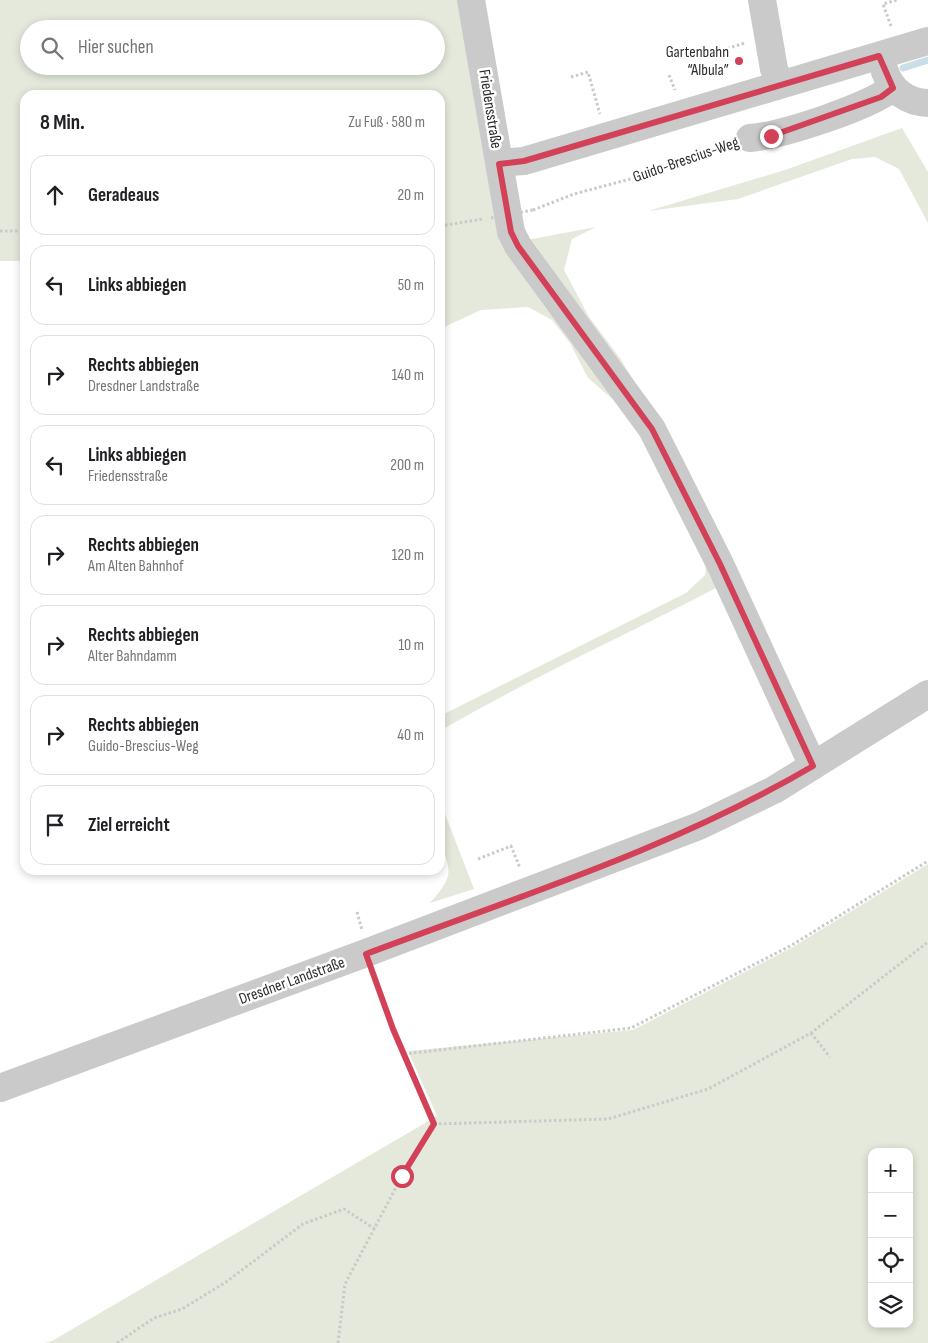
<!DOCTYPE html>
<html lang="de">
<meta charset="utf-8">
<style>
:root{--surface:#fff;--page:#f2f2f2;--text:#202124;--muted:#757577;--line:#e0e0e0}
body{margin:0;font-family:"Sofia Sans Condensed",sans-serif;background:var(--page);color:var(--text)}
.controls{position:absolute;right:15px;bottom:15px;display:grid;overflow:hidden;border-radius:10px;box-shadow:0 2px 8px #0003}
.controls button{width:45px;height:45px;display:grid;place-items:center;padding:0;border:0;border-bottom:1px solid var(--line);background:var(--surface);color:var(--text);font:25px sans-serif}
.stop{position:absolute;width:15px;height:15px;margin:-11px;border:4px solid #d24157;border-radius:50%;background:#fff}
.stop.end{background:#d24157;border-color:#fff;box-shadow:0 1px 5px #0008}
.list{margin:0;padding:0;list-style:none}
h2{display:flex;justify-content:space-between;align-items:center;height:65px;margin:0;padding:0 20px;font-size:21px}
h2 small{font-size:16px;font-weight:400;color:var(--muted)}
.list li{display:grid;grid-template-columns:32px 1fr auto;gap:15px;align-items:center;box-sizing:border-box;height:80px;margin:0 10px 10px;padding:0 10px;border:1px solid var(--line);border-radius:15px}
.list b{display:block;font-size:19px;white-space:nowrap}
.list p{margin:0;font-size:16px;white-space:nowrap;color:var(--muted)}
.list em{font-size:16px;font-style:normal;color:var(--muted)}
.icon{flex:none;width:28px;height:28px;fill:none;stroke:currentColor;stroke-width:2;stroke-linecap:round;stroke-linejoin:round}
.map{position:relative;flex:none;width:928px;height:1343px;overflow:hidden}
.search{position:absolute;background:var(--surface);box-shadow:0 2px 8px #0003;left:20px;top:20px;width:425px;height:55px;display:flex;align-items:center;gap:12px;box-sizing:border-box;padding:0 18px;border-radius:28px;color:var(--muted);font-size:19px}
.panel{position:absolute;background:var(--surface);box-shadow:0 2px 8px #0003;left:20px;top:90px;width:425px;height:785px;border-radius:15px}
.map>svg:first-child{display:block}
.green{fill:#e4e9dc;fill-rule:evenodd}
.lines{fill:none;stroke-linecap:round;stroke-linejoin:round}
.stream{stroke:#cadee7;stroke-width:7}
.path{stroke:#cacaca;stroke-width:3;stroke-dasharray:2.5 2.5;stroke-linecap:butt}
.minor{stroke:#cacaca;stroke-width:28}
.path-bridge{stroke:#cacaca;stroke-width:3;stroke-dasharray:2.5 2.5;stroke-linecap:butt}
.route{stroke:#d24157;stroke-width:6}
.poi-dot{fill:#d24157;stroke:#fff;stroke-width:2}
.labels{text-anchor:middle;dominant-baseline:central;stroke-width:5;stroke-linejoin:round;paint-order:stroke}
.poi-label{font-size:16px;fill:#2d2d2d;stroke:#fff;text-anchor:end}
.street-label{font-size:16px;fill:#2d2d2d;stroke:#fff}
</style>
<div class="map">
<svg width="928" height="1343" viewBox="0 0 928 1343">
<rect width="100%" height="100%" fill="#fff"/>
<!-- green -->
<path class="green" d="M 0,0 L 463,0 L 505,244 L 596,227 L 572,239 L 564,270 L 589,317 L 620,358 L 660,424 L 739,576 C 640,629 537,674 440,731 L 440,716 L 686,593 L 705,575 L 707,558 L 633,417 L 588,378 L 570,343 L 552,320 L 528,307 L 481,310 L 440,329 L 440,95 L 25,95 L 25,261 L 0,261 ZM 29,29 L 436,29 L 436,66 L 29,66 Z
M 902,128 L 928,172 L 928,223 L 899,169 L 875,157 L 852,159 L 738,199 L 648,211 L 785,170 Z
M 440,801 L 474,889 L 430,903 C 458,871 448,872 440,836 C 438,825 440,812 440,801 Z
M 928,864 L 928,1343 L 44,1343 L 52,1341 L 437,1116 L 408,1051 L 633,1030 L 793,947 ZM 872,1152 L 909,1152 L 909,1324 L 872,1324 Z"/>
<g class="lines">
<!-- stream -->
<path class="stream" d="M 903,68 L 928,60"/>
<!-- path -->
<path class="path" d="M 891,26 L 883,4 L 897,0
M 713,53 L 745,43
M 669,75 L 675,90
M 571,77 L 588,72 L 600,114
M 533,210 L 574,194 L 634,178 L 727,146
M 440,226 L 483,219
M 0,231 L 25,231
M 478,859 L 511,846 L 520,868
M 357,912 L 362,930
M 375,977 L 393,1029 L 434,1124
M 811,1033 L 830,1057
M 404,1054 L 631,1028 L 792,945 L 928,861
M 434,1124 L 608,1119 L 708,1089 L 811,1033 L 928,942
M 117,1343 L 154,1318 L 182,1309 L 226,1282 L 303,1224 L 344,1209 L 375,1229
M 338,1343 L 345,1284 L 402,1176 L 434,1124"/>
<!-- minor -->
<path class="minor" d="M 471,0 L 511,232 L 518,246 L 652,429 L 720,564 L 813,766
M 762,0 L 774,69 L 780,84
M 885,72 C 892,91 907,102 928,103
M 750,138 C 784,135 865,108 893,88
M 499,163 L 524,161 L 928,41
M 0,1088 L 366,953 L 699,826 L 774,790 L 928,694"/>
<!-- path-bridge -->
<path class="path-bridge" d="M 491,218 L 533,210"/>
</g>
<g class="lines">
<!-- route -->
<path class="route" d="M 402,1176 L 434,1124 L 393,1029 L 366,954 C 517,897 674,848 813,766 L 720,564 L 652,429 L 518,246 L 511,232 L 499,164 L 524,161 L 879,56 L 893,88 L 881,97 L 771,136"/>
</g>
<!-- markers -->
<circle class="poi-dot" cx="739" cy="61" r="5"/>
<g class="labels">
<!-- poi labels -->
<g class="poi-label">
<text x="729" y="52">Gartenbahn<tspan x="729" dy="18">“Albula”</tspan></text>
</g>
<!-- street labels -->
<g class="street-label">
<text transform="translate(490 109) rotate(81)">Friedensstraße</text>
<text transform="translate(686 160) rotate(-19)">Guido-Brescius-Weg</text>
<text transform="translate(292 981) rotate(-20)">Dresdner Landstraße</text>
</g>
</g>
</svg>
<div class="controls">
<button>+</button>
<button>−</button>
<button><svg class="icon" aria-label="locate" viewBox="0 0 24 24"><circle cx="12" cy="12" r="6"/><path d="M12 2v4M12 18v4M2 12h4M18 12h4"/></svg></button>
<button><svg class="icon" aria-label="layers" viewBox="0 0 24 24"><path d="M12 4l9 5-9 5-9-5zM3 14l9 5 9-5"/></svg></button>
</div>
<div class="stop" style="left:402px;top:1176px"></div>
<div class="stop end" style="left:771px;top:136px"></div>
<div class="search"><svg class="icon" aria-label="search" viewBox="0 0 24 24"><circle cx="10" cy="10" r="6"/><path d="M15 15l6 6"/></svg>Hier suchen</div>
<section class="panel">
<h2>8 Min.<small>Zu Fuß · 580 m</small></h2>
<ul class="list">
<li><svg class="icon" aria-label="ahead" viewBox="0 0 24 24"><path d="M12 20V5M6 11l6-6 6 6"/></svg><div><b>Geradeaus</b></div><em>20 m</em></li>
<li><svg class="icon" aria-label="left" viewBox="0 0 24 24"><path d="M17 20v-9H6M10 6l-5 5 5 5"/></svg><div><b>Links abbiegen</b></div><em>50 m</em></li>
<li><svg class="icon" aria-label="right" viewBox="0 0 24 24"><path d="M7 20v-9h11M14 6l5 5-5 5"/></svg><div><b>Rechts abbiegen</b><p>Dresdner Landstraße</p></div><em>140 m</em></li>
<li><svg class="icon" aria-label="left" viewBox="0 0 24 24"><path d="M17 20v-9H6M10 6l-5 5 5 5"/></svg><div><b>Links abbiegen</b><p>Friedensstraße</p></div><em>200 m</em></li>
<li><svg class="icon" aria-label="right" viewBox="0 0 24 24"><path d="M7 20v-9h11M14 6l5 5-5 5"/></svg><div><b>Rechts abbiegen</b><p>Am Alten Bahnhof</p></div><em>120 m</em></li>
<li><svg class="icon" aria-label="right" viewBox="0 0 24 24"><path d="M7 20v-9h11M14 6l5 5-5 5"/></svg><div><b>Rechts abbiegen</b><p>Alter Bahndamm</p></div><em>10 m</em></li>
<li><svg class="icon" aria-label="right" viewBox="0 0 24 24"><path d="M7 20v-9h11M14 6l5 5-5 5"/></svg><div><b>Rechts abbiegen</b><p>Guido-Brescius-Weg</p></div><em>40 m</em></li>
<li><svg class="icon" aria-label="arrive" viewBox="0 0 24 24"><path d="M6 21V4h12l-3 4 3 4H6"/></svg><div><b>Ziel erreicht</b></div></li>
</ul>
</section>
</div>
